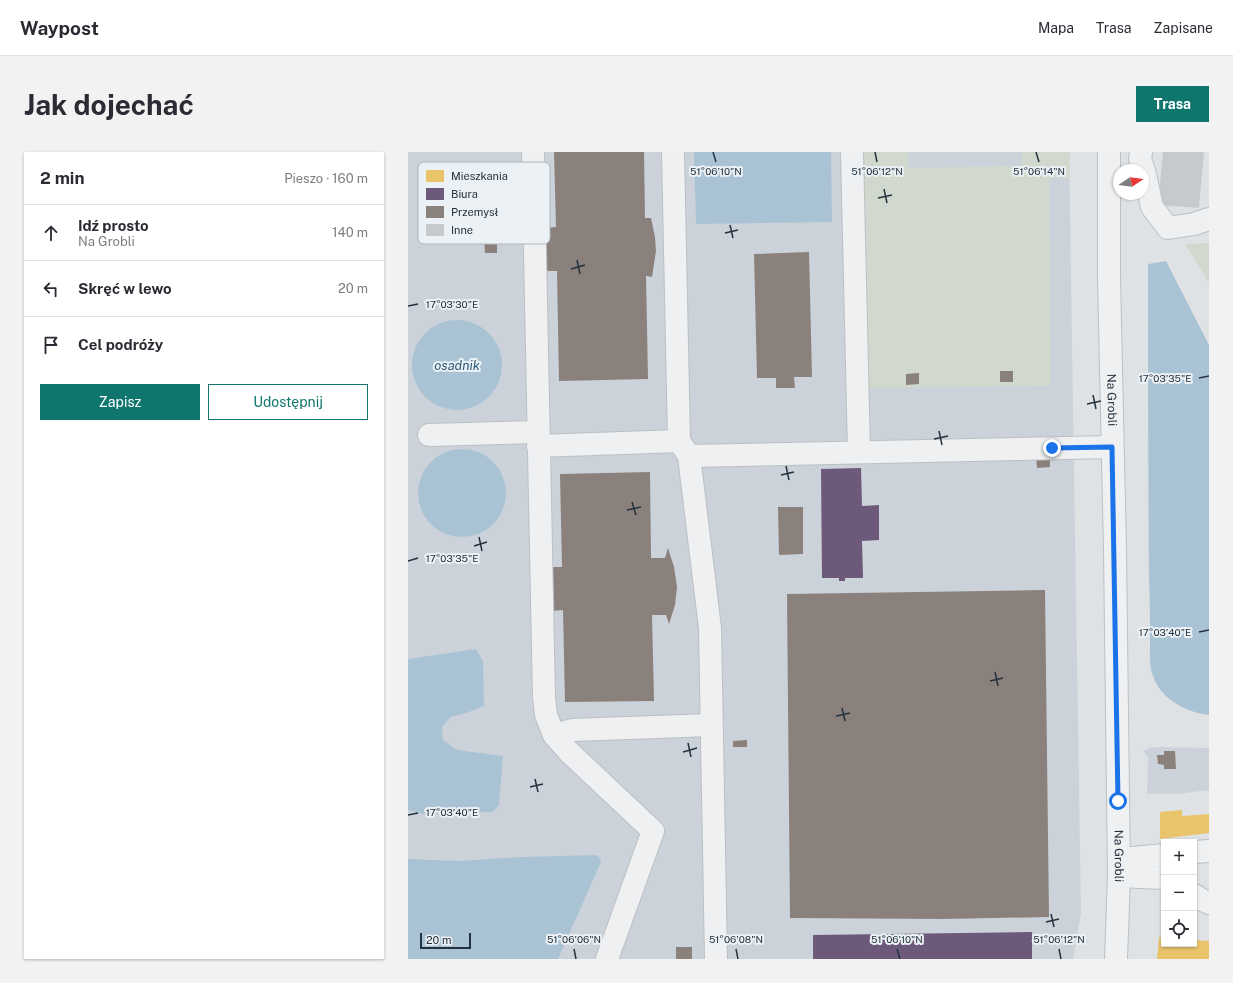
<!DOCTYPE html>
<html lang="pl">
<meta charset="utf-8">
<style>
:root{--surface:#fff;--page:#f2f2f3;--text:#2b2b33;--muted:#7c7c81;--line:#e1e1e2;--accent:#0f766e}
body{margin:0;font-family:"Public Sans",sans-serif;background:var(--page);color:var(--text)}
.controls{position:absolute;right:12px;bottom:12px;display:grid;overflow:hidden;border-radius:0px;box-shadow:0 1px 3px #0004}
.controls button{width:36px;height:36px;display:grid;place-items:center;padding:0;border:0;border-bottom:1px solid var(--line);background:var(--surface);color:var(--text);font:20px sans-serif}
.compass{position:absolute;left:705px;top:12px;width:36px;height:36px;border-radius:50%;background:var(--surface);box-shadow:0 1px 3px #0004;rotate:77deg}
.scale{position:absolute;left:12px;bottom:10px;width:51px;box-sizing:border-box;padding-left:4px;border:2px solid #24323f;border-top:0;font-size:11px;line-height:14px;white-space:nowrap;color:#24323f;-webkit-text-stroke:3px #ebf1f5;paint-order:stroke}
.stop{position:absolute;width:12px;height:12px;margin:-9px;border:3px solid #1a73e8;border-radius:50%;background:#fff}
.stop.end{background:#1a73e8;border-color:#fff;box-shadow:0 1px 4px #0008}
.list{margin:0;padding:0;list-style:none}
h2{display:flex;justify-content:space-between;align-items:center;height:52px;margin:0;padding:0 16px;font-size:17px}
h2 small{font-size:13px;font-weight:400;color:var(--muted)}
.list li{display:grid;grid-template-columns:26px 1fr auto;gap:12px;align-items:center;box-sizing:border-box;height:56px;padding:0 16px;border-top:1px solid var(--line)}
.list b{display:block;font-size:15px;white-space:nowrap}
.list p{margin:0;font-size:13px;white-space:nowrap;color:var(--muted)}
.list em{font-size:13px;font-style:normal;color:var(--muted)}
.actions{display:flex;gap:8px;padding:12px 16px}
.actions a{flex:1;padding:9px 0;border:1px solid var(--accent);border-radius:0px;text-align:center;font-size:14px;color:var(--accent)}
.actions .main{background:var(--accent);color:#fff}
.icon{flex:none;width:22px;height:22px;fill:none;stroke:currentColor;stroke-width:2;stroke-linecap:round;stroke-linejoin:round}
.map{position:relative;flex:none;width:801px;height:807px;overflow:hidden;border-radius:0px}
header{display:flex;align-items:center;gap:24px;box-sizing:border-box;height:56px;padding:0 20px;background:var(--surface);border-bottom:1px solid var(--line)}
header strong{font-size:19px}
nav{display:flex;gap:22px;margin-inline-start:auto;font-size:14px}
.intro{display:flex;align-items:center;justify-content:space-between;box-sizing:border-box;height:96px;padding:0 24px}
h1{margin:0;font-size:28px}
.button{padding:10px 18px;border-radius:0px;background:var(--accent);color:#fff;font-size:14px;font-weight:700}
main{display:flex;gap:24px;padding:0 24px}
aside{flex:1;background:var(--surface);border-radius:0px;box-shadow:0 1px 3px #0004}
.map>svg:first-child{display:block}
.built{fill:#ccd2d9}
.green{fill:#d1d9ce}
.water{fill:#aac3d4}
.homes{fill:#e9c46a}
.offices{fill:#6d597a}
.industry{fill:#8a817c}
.building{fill:#c7cacd}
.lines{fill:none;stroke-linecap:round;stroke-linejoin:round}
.minor-casing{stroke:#bdc0c3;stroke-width:24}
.minor{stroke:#eef0f2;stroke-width:22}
.route{stroke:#1a73e8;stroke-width:5}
.ticks{fill:none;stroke:#24323f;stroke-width:1.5}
.labels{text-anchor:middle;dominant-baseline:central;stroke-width:4;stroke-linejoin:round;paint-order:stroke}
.street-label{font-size:12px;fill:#24323f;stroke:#ebf1f5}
.water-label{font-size:13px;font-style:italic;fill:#2b5777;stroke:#ebf1f5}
.key{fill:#ebf1f5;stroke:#afb8be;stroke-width:1}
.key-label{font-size:11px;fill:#24323f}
.ticks-label{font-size:10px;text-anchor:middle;fill:#24323f;stroke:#ebf1f5;stroke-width:4;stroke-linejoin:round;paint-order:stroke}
</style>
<header>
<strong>Waypost</strong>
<nav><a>Mapa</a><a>Trasa</a><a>Zapisane</a></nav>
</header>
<div class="intro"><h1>Jak dojechać</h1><a class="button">Trasa</a></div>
<main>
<aside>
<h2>2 min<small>Pieszo · 160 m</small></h2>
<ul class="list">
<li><svg class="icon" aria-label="ahead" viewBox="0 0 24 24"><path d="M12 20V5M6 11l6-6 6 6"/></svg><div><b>Idź prosto</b><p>Na Grobli</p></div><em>140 m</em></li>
<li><svg class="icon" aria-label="left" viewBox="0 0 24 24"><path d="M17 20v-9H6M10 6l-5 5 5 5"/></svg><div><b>Skręć w lewo</b></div><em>20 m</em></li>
<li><svg class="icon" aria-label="arrive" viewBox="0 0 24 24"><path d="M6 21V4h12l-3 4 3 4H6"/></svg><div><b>Cel podróży</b></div></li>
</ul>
<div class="actions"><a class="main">Zapisz</a><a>Udostępnij</a></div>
</aside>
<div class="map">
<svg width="801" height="807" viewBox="0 0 801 807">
<rect width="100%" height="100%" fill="#dfe2e5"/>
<!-- built -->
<path class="built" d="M 0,0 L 661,0 L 673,762 L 665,807 L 0,807 Z
M 743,595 L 801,596 L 801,638 L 768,642 L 739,642 L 740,605 L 735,599 Z"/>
<!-- green -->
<path class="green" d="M 452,0 L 501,0 L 500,16 L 614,14 L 614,0 L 662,0 L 662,26 L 641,26 L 643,234 L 457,236 Z
M 801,91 L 801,131 L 777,92 Z"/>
<!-- water -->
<path class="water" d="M 286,0 L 423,0 L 424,70 L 288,72 Z
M 758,109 L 801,193 L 801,563 C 777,560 753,547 745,524 C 741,514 742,501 742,491 C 742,469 742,448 741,427 C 740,322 740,217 740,112 Z
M4 213a45 45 0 1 1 90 0a45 45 0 1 1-90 0Z
M10 341a44 44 0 1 1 88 0a44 44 0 1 1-88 0Z
M 68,497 L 75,509 L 76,554 L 61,560 L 43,565 L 34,575 L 35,588 L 49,598 L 95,604 L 91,653 L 85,660 L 15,662 L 0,658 L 0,507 Z
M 189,703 L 192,706 L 193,710 L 150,807 L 0,807 L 0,707 L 50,709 L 115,705 Z"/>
<!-- homes -->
<path class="homes" d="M 774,658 L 774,664 L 801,662 L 801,681 L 752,687 L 752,660 Z
M 751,785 L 756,786 L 756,792 L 786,792 L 786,788 L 801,789 L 801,807 L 749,807 Z"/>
<!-- offices -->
<path class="offices" d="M 453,316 L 454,354 L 471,353 L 471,388 L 454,389 L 455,426 L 437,426 L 437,429 L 431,429 L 431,426 L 414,426 L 413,317 Z
M 624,780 L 624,807 L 405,807 L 405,783 Z"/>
<!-- industry -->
<path class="industry" d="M 146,0 L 236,0 L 237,66 L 243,66 L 247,85 L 248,99 L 244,125 L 238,124 L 240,227 L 151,229 L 149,119 L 138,119 L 137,76 L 148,75 Z
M 76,84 L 89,84 L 89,101 L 77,101 Z
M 401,100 L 404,225 L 386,225 L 387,236 L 368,236 L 368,226 L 349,226 L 346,102 Z
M 592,219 L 605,219 L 605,230 L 592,230 Z
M 511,221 L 511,232 L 498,233 L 498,222 Z
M 642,302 L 642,315 L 629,316 L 628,303 Z
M 242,320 L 243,406 L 257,406 L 260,396 L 266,415 L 269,435 L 267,453 L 261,472 L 258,463 L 244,463 L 246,549 L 157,550 L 155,458 L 144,459 L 143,415 L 154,415 L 152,322 Z
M 370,355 L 395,355 L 395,402 L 371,403 Z
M 637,438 L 641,765 L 536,767 L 382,766 L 379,442 Z
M 339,588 L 339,595 L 325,595 L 325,589 Z
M 756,599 L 767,599 L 768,617 L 756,617 L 756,613 L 750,612 L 749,603 L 756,603 Z
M 268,795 L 284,795 L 284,807 L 268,807 Z"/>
<!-- building -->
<path class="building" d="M 755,0 L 796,0 L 791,56 L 750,53 Z"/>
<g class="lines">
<defs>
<g id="minor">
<path d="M 125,0 L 136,546 L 138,563 L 146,583 L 164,578 L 303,573"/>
<path d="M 265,0 L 271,289 L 281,304 L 302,476 L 308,807"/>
<path d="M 444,0 L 451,300"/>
<path id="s1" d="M 701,0 L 701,125 L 707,398 L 711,724 L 708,807"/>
<path d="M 733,0 L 732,7 L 737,22 L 744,55 L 760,76 L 786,72 L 801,67"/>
<path d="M 21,283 L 130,280"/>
<path d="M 130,294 L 271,289"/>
<path d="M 281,304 L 704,295"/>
<path d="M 146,583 L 161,600 L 245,679 L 199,807"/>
<path d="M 786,700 L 801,699"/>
<path d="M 711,706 L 725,706 L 756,703"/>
<path d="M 711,724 L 756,726"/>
<path d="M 786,743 L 794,748 L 801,751"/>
</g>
</defs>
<!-- minor casing -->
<use href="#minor" class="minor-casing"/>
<!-- minor -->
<use href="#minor" class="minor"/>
</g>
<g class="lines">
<!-- route -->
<path class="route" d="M 644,296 L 704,295 L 710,649"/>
</g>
<!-- ticks -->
<path class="ticks" d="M 305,0 L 308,10M 467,0 L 469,10M 628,0 L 631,10M 476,37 L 479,51M 470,46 L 484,43M 322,73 L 325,86M 317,81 L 330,78M 169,108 L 172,122M 163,117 L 177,113M 0,154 L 10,152M 791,226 L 801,224M 685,243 L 688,257M 679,252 L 693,249M 531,279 L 534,293M 526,287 L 540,284M 378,314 L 381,328M 373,323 L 386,320M 224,350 L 228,363M 219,358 L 233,355M 71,385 L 74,399M 66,394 L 79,390M 0,409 L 10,406M 791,480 L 801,478M 587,520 L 590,534M 582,529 L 595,526M 434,556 L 437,569M 428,564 L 442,561M 280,591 L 283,605M 275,600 L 289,596M 127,627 L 130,640M 122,635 L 135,632M 0,663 L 10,661M 643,762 L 646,775M 638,770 L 651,767M 166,797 L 168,807M 328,797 L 330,807M 489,797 L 492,807M 651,797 L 653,807"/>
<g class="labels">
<!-- street labels -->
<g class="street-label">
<text stroke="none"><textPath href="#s1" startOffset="248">Na Grobli</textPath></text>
<text stroke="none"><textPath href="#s1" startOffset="704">Na Grobli</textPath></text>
</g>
<!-- water labels -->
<g class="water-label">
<text x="49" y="213">osadnik</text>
</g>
</g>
<!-- legend -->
<rect x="10" y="10" width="132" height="82" rx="6" class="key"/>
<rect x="18" y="18" width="18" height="12" fill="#e9c46a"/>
<rect x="18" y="36" width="18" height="12" fill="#6d597a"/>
<rect x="18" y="54" width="18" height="12" fill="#8a817c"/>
<rect x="18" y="72" width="18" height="12" fill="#c7cacd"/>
<g class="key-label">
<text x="43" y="28">Mieszkania</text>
<text x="43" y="46">Biura</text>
<text x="43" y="64">Przemysł</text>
<text x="43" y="82">Inne</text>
</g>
<g class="ticks-label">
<text x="308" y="23">51°06'10"N</text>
<text x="469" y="23">51°06'12"N</text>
<text x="631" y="23">51°06'14"N</text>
<text x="44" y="156">17°03'30"E</text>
<text x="757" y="230">17°03'35"E</text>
<text x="44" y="410">17°03'35"E</text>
<text x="757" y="484">17°03'40"E</text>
<text x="44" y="664">17°03'40"E</text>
<text x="166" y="791">51°06'06"N</text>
<text x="328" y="791">51°06'08"N</text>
<text x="489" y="791">51°06'10"N</text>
<text x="651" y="791">51°06'12"N</text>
</g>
</svg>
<div class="controls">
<button>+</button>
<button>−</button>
<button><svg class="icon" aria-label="locate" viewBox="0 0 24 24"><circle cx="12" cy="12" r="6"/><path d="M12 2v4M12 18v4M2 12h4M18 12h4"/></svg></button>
</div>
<svg class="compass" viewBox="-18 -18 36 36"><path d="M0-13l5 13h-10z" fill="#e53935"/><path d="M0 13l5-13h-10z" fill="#7c7c81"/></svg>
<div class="scale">20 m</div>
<div class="stop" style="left:710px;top:649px"></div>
<div class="stop end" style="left:644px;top:296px"></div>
</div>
</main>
